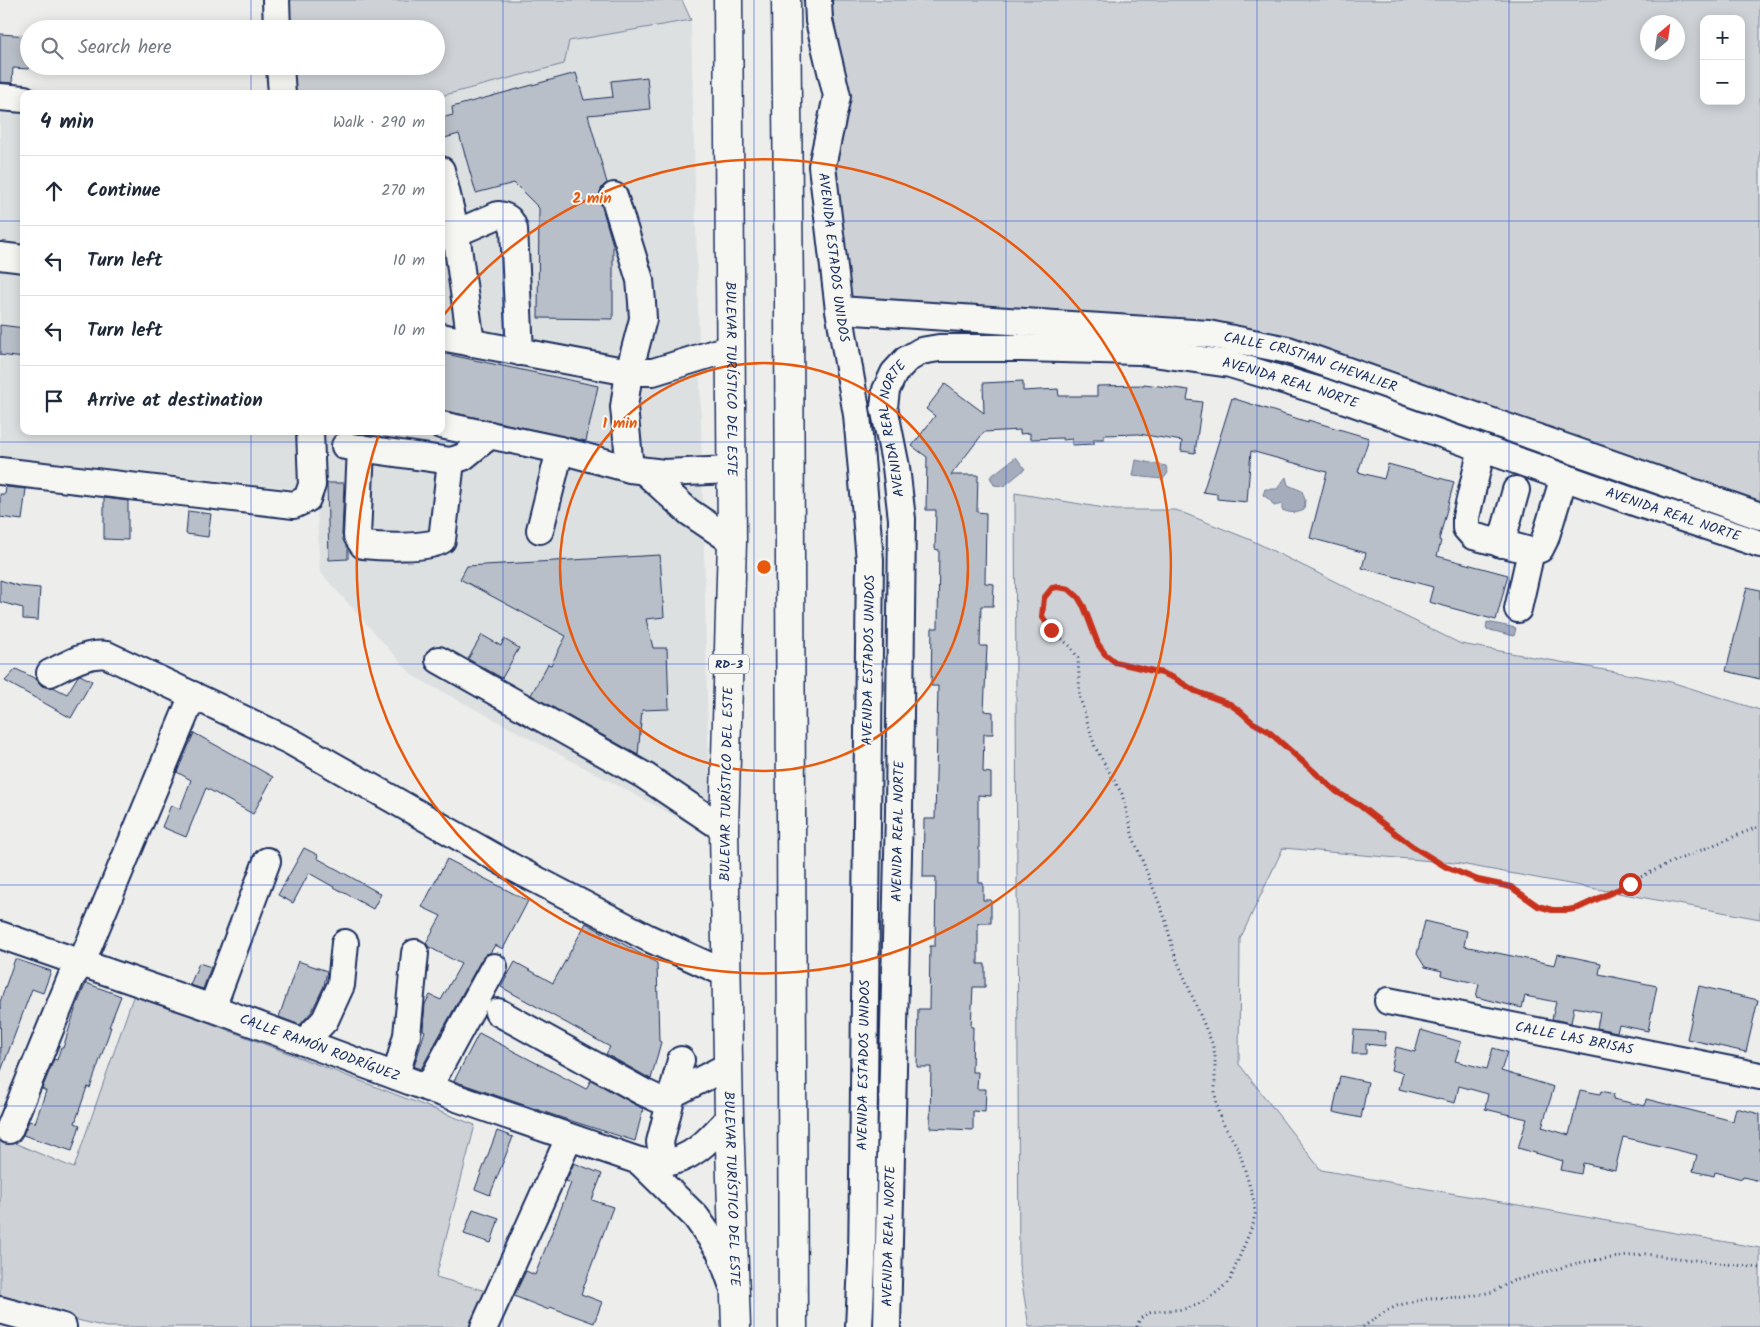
<!DOCTYPE html>
<meta charset="utf-8">
<style>
:root{--surface:#fff;--page:#f2f2f3;--text:#1f2937;--muted:#747a83;--line:#e0e1e3}
body{margin:0;font-family:Kalam,sans-serif;background:var(--page);color:var(--text)}
.controls{position:absolute;right:15px;top:15px;display:grid;overflow:hidden;border-radius:10px;box-shadow:0 2px 12px #0003}
.controls button{width:45px;height:45px;display:grid;place-items:center;padding:0;border:0;border-bottom:1px solid var(--line);background:var(--surface);color:var(--text);font:25px sans-serif}
.compass{position:absolute;left:1640px;top:15px;width:45px;height:45px;border-radius:50%;background:var(--surface);box-shadow:0 2px 12px #0003;rotate:29deg}
.stop{position:absolute;width:15px;height:15px;margin:-11px;border:4px solid #c8321e;border-radius:50%;background:#fff}
.stop.end{background:#c8321e;border-color:#fff;box-shadow:0 1px 5px #0008}
.list{margin:0;padding:0;list-style:none}
h2{display:flex;justify-content:space-between;align-items:center;height:65px;margin:0;padding:0 20px;font-size:21px}
h2 small{font-size:16px;font-weight:400;color:var(--muted)}
.list li{display:grid;grid-template-columns:32px 1fr auto;gap:15px;align-items:center;box-sizing:border-box;height:70px;padding:0 20px;border-top:1px solid var(--line)}
.list b{display:block;font-size:19px;white-space:nowrap}
.list em{font-size:16px;font-style:normal;color:var(--muted)}
.icon{flex:none;width:28px;height:28px;fill:none;stroke:currentColor;stroke-width:2;stroke-linecap:round;stroke-linejoin:round}
.map{position:relative;flex:none;width:1760px;height:1327px;overflow:hidden}
.search{position:absolute;background:var(--surface);box-shadow:0 2px 12px #0003;left:20px;top:20px;width:425px;height:55px;display:flex;align-items:center;gap:12px;box-sizing:border-box;padding:0 18px;border-radius:28px;color:var(--muted);font-size:19px}
.panel{position:absolute;background:var(--surface);box-shadow:0 2px 12px #0003;left:20px;top:90px;width:425px;height:345px;border-radius:10px}
.map>svg:first-child{display:block}
.built{fill:#dde0e1}
.green{fill:#ced2d7;stroke:#74809a;fill-rule:evenodd}
.water{fill:#a5acbc;stroke:#6e7a96}
.building{fill:#b9bfc8;stroke:#1b2f5e}
.lines{fill:none;stroke-linecap:round;stroke-linejoin:round}
.minor-casing{stroke:#1b2f5e;stroke-width:30}
.highway-casing{stroke:#1b2f5e;stroke-width:31}
.path{stroke:#1b2f5e;stroke-width:3;stroke-dasharray:1 4;stroke-linecap:butt}
.minor{stroke:#f6f6f2;stroke-width:26}
.highway{stroke:#f6f6f2;stroke-width:28}
.route{stroke:#c8321e;stroke-width:6}
.grid{fill:none;stroke:#1d4ed8;stroke-width:1;stroke-opacity:0.55}
.ring{fill:none;stroke:#e8590c;stroke-width:2.5}
.labels{text-anchor:middle;dominant-baseline:central;stroke-width:4;stroke-linejoin:round;paint-order:stroke}
.shield{fill:#f6f6f2;stroke:#5d6b8a;stroke-width:1}
.shield-label{font-size:12px;font-weight:bold;fill:#1b2f5e}
.street-label{font-size:14px;fill:#1b2f5e;stroke:#f6f6f2}
.centre{fill:#e8590c;stroke:#f6f6f2;stroke-width:2.5}
.ring-label{font-size:15px;text-anchor:middle;font-weight:bold;fill:#e8590c;stroke:#f6f6f2;stroke-width:4;stroke-linejoin:round;paint-order:stroke}
</style>
<div class="map">
<svg width="1760" height="1327" viewBox="0 0 1760 1327">
<rect width="100%" height="100%" fill="#edeeec"/>
<filter id="ink" filterUnits="userSpaceOnUse"><feTurbulence type="fractalNoise" baseFrequency=".02" numOctaves="2"/><feDisplacementMap in="SourceGraphic" scale="10" xChannelSelector="R" yChannelSelector="G"/><feConvolveMatrix kernelMatrix="1 2 1 2 8 2 1 2 1" color-interpolation-filters="sRGB"/></filter>
<g filter="url(#ink)">
<!-- built -->
<path class="built" d="M 691,20 L 704,547 L 710,835 L 413,676 L 320,572 L 313,431 L 441,431 L 441,96 L 477,88 L 569,41 Z
M 0,106 L 24,108 L 24,431 L 294,431 L 298,489 L 0,456 Z"/>
<!-- green -->
<path class="green" d="M 288,0 L 682,0 L 691,20 L 569,41 L 564,64 L 441,96 L 441,94 L 295,94 L 293,66 L 436,66 L 436,29 L 290,29 Z
M 831,0 L 1760,0 L 1760,502 L 1431,393 L 1215,325 L 845,300 L 832,164 L 848,113 ZM 1704,19 L 1741,19 L 1741,101 L 1704,101 ZM 1648,22 L 1678,22 L 1678,52 L 1648,52 Z
M 1015,493 L 1116,510 L 1176,510 L 1251,540 L 1461,644 L 1671,682 L 1760,710 L 1760,919 L 1455,863 L 1283,848 L 1240,939 L 1239,1064 L 1321,1170 L 1760,1248 L 1760,1327 L 1029,1327 L 1019,1265 Z
M 134,994 L 475,1125 L 436,1277 L 486,1291 L 470,1327 L 106,1327 L 0,1301 L 0,1137 L 74,1168 Z"/>
<!-- water -->
<path class="water" d="M 1016,457 L 1025,469 L 1004,486 L 994,485 L 990,477 Z
M 1136,460 L 1166,466 L 1168,473 L 1163,479 L 1133,476 Z
M 1286,477 L 1288,485 L 1302,491 L 1305,500 L 1304,510 C 1296,514 1290,513 1282,510 L 1282,504 L 1274,506 L 1270,500 L 1263,495 L 1265,489 L 1277,489 Z
M 1487,622 L 1516,628 L 1514,636 L 1486,629 Z"/>
<!-- building -->
<path class="building" d="M 0,34 L 29,36 L 29,69 L 13,68 L 12,83 L 0,82 Z
M 576,73 L 584,100 L 613,97 L 611,81 L 647,77 L 650,109 L 588,115 L 607,183 L 603,186 L 600,192 L 600,200 L 613,245 L 613,319 L 538,318 L 539,208 L 514,183 L 476,193 L 459,134 L 441,139 L 441,118 L 453,115 L 452,107 Z
M 0,325 L 24,328 L 24,358 L 0,355 Z
M 441,353 L 598,386 L 586,441 L 441,410 Z
M 1023,381 L 1023,391 L 1058,389 L 1059,396 L 1097,396 L 1097,386 L 1144,385 L 1144,384 L 1189,390 L 1187,400 L 1202,402 L 1195,453 L 1181,451 L 1182,441 L 1139,434 L 1104,435 L 1104,439 L 1094,439 L 1094,444 L 1072,445 L 1072,439 L 1063,440 L 1063,438 L 1030,439 L 1030,433 L 1020,434 L 1020,430 L 984,432 L 951,475 L 978,475 L 977,512 L 986,513 L 985,583 L 994,584 L 993,606 L 981,606 L 980,646 L 987,646 L 984,711 L 993,712 L 993,734 L 984,734 L 983,772 L 991,773 L 991,796 L 978,795 L 978,837 L 979,837 L 979,883 L 983,883 L 983,900 L 991,900 L 991,923 L 978,923 L 978,964 L 985,964 L 985,987 L 973,987 L 971,1027 L 973,1027 L 972,1072 L 978,1072 L 977,1089 L 986,1089 L 985,1112 L 973,1111 L 973,1130 L 930,1128 L 931,1067 L 917,1067 L 918,1009 L 929,1009 L 930,946 L 935,946 L 936,877 L 923,877 L 924,819 L 935,819 L 938,686 L 931,686 L 932,628 L 938,628 L 939,550 L 935,549 L 936,510 L 926,510 L 927,457 L 912,446 L 935,416 L 926,409 L 945,384 L 984,413 L 983,383 Z
M 1232,398 L 1308,422 L 1308,420 L 1369,438 L 1358,472 L 1384,479 L 1388,464 L 1454,482 L 1439,540 L 1441,541 L 1437,556 L 1508,575 L 1496,620 L 1429,602 L 1433,587 L 1362,568 L 1366,553 L 1310,538 L 1327,472 L 1251,451 L 1247,502 L 1217,499 L 1217,494 L 1203,492 Z
M 327,483 L 344,483 L 342,535 L 348,549 L 348,559 L 329,560 Z
M 6,487 L 26,489 L 22,520 L 0,517 L 0,494 L 5,494 Z
M 104,498 L 128,501 L 128,540 L 104,539 Z
M 188,511 L 211,514 L 208,537 L 186,534 Z
M 660,555 L 664,617 L 646,619 L 653,648 L 667,648 L 669,709 L 642,710 L 638,755 L 531,695 L 548,664 L 551,665 L 566,636 L 460,579 L 467,566 Z
M 0,580 L 19,586 L 40,588 L 38,620 L 23,619 L 23,608 L 0,602 Z
M 1747,587 L 1760,590 L 1760,679 L 1726,671 Z
M 482,635 L 501,646 L 504,639 L 519,648 L 502,678 L 468,659 Z
M 16,669 L 36,679 L 42,686 L 49,688 L 53,687 L 67,694 L 78,676 L 80,675 L 92,681 L 71,718 L 5,681 Z
M 194,733 L 273,777 L 253,814 L 206,788 L 186,837 L 162,827 L 171,805 L 180,809 L 191,780 L 177,772 Z
M 304,848 L 318,855 L 317,858 L 381,894 L 373,909 L 309,873 L 293,903 L 278,895 Z
M 447,859 L 528,901 L 503,949 L 495,945 L 490,953 L 486,954 L 481,960 L 421,1069 L 414,1067 L 425,1031 L 423,1030 L 425,1004 L 430,995 L 441,1000 L 461,964 L 429,947 L 426,943 L 441,916 L 422,907 Z
M 1425,921 L 1467,931 L 1464,946 L 1555,965 L 1558,954 L 1601,963 L 1599,974 L 1657,986 L 1648,1031 L 1619,1025 L 1617,1032 L 1597,1028 L 1600,1012 L 1574,1007 L 1571,1023 L 1552,1019 L 1556,1002 L 1525,996 L 1522,1008 L 1476,997 L 1479,984 L 1441,975 L 1442,971 L 1425,967 L 1417,954 Z
M 586,923 L 657,963 L 659,1041 L 661,1042 L 651,1079 L 606,1054 L 610,1047 L 501,987 L 515,962 L 553,983 Z
M 15,959 L 51,971 L 43,993 L 32,989 L 1,1071 L 0,1002 Z
M 298,961 L 327,971 L 324,986 L 312,1011 L 300,1025 L 279,1017 Z
M 199,963 L 211,967 L 203,989 L 190,985 Z
M 86,983 L 121,996 L 109,1027 L 111,1027 L 103,1051 L 90,1088 L 87,1087 L 75,1123 L 80,1125 L 72,1151 L 23,1135 L 29,1121 L 35,1123 L 46,1091 L 42,1089 L 54,1059 L 57,1060 L 61,1047 L 63,1048 L 76,1007 Z
M 1699,986 L 1758,1000 L 1746,1052 L 1687,1039 Z
M 1354,1030 L 1386,1032 L 1385,1046 L 1366,1044 L 1366,1054 L 1352,1054 Z
M 1421,1030 L 1461,1042 L 1455,1061 L 1487,1069 L 1493,1048 L 1507,1052 L 1501,1071 L 1554,1087 L 1542,1127 L 1569,1135 L 1580,1090 L 1600,1094 L 1601,1091 L 1614,1094 L 1613,1099 L 1645,1106 L 1646,1099 L 1733,1121 L 1736,1108 L 1760,1114 L 1760,1181 L 1743,1177 L 1742,1179 L 1715,1172 L 1714,1176 L 1693,1171 L 1697,1155 L 1623,1137 L 1615,1170 L 1583,1163 L 1581,1174 L 1561,1170 L 1563,1161 L 1518,1148 L 1527,1119 L 1485,1109 L 1488,1094 L 1459,1086 L 1455,1103 L 1399,1089 L 1403,1073 L 1391,1070 L 1396,1047 L 1415,1052 Z
M 479,1033 L 586,1089 L 591,1080 L 643,1109 L 635,1141 L 559,1117 L 454,1081 Z
M 1340,1076 L 1368,1082 L 1361,1118 L 1333,1112 Z
M 497,1131 L 513,1137 L 490,1195 L 475,1189 Z
M 574,1163 L 602,1174 L 592,1200 L 613,1207 L 581,1294 L 602,1302 L 594,1323 L 550,1307 L 549,1310 L 514,1296 L 526,1271 L 535,1275 L 571,1183 L 566,1181 Z
M 473,1209 L 499,1218 L 491,1243 L 464,1234 Z"/>
<g class="lines">
<defs>
<g id="minor">
<path d="M 276,0 L 277,29"/>
<path id="s1" d="M 818,0 L 819,21 L 837,96 L 822,166 L 839,310 L 857,415 L 870,560 L 862,1264 L 859,1327"/>
<path d="M 280,66 L 282,94"/>
<path d="M 0,97 L 24,99"/>
<path d="M 441,170 L 456,233 L 441,237"/>
<path d="M 614,196 L 640,280 L 642,302 L 643,319 L 629,372 L 624,407 L 630,469"/>
<path d="M 0,256 L 24,259"/>
<path id="s2" d="M 839,310 L 1208,334 L 1288,350 L 1760,516"/>
<path d="M 441,337 L 629,372 L 653,372 L 731,348"/>
<path d="M 471,343 L 456,233 L 498,215 C 508,216 511,220 514,229 L 520,352"/>
<path d="M 441,425 L 560,450 L 630,469 L 664,473 L 731,470"/>
<path d="M 345,446 L 451,461 L 463,457 L 490,435"/>
<path d="M 361,448 L 357,536 L 363,545 C 381,547 427,549 442,540 L 451,461"/>
<path d="M 1482,448 L 1466,517 L 1466,528 L 1473,536 L 1531,551 L 1540,549 L 1545,539 L 1564,477"/>
<path d="M 0,471 L 294,505 L 307,499 L 312,485 L 310,431"/>
<path d="M 644,471 L 689,512 L 732,541"/>
<path d="M 540,530 L 560,450"/>
<path d="M 1501,544 L 1516,490"/>
<path d="M 1518,609 L 1531,551"/>
<path d="M 439,660 L 645,776 L 724,829"/>
<path d="M 50,673 C 67,665 87,652 107,655 L 290,741 L 512,867 L 648,938 L 727,974"/>
<path id="s3" d="M 0,935 L 212,1008 L 428,1088 L 639,1161 C 646,1162 655,1164 662,1163 C 692,1161 711,1138 729,1118"/>
<path id="s4" d="M 1388,1001 L 1760,1076"/>
<path d="M 212,1008 L 267,861"/>
<path d="M 498,1012 L 643,1092 L 658,1099 L 665,1098 L 728,1066"/>
<path d="M 304,1042 L 325,1020 L 341,985 L 345,943"/>
<path d="M 396,1076 L 407,1035 L 415,953"/>
<path d="M 428,1088 L 494,967"/>
<path d="M 9,1130 L 71,978 L 81,964 L 193,695"/>
<path d="M 639,1161 L 696,1217 L 720,1251 L 732,1284"/>
<path d="M 663,1163 L 660,1142 L 681,1060"/>
<path d="M 0,1310 L 63,1327"/>
<path d="M 484,1327 L 569,1138"/>
<path id="s5" d="M 887,1327 L 899,812 L 902,519 L 896,467 L 884,407 L 886,390 L 894,373 L 906,360 L 921,351 L 939,348 L 1022,348 L 1139,351 L 1230,364 L 1323,392 L 1637,503 L 1760,544"/>
</g>
<g id="highway">
<path id="s6" d="M 728,0 L 732,541 L 724,829 L 729,1118 L 736,1327"/>
<path d="M 786,0 L 789,302 L 793,1327"/>
</g>
</defs>
<!-- minor casing -->
<use href="#minor" class="minor-casing"/>
<!-- highway casing -->
<use href="#highway" class="highway-casing"/>
<!-- path -->
<path class="path" d="M 1137,1327 C 1141,1305 1171,1313 1188,1308 C 1204,1303 1218,1293 1230,1280 L 1253,1224 L 1255,1214 L 1254,1201 L 1239,1150 L 1222,1122 L 1218,1111 L 1215,1094 L 1215,1055 L 1212,1043 L 1174,953 L 1165,918 L 1133,837 L 1122,794 L 1095,747 L 1080,698 L 1078,658 L 1070,646 L 1051,630 L 1042,616 L 1044,598 L 1052,588 L 1059,587 L 1069,589 L 1078,597 L 1084,607 L 1098,644 L 1105,654 L 1115,662 L 1162,673 L 1174,678 L 1195,691 L 1229,704 L 1241,712 L 1252,722 L 1268,731 L 1337,792 L 1359,805 L 1432,860 L 1478,880 L 1511,887 L 1538,906 L 1552,910 L 1568,910 L 1578,908 L 1665,865 L 1760,826
M 1363,1327 L 1386,1311 L 1399,1305 L 1431,1298 L 1466,1297 L 1492,1292 L 1513,1281 L 1578,1263 L 1603,1259 L 1645,1254 L 1760,1268"/>
<!-- minor -->
<use href="#minor" class="minor"/>
<!-- highway -->
<use href="#highway" class="highway"/>
</g>
</g>
<g class="lines" filter="url(#ink)">
<!-- route -->
<path class="route" d="M 1051,630 L 1042,616 L 1044,598 L 1052,588 L 1058,587 L 1069,589 L 1078,597 L 1084,607 L 1098,644 L 1105,654 L 1115,662 L 1162,673 L 1174,678 L 1195,691 L 1230,704 L 1241,712 L 1252,722 L 1268,731 L 1337,792 L 1359,805 L 1412,846 L 1446,867 L 1478,880 L 1511,887 L 1538,906 L 1552,910 L 1568,910 L 1578,908 L 1630,884"/>
</g>
<!-- grid -->
<path class="grid" d="M 251,0 L 251,29M 503,0 L 503,1327M 754,0 L 754,1327M 1006,0 L 1006,1327M 1257,0 L 1257,1327M 1509,0 L 1509,1327M 251,66 L 251,94M 0,221 L 24,221M 441,221 L 1760,221M 251,431 L 251,1327M 0,442 L 1760,442M 0,664 L 1760,664M 0,885 L 1760,885M 0,1106 L 1760,1106"/>
<!-- distance rings -->
<g class="ring">
<circle cx="764" cy="567" r="204"/>
<path d="M443 316A407 407 0 1 1 379 434"/>
</g>
<g class="labels">
<!-- shield labels -->
<rect class="shield" x="709" y="654.5" width="40" height="19" rx="4"/>
<g class="shield-label">
<text x="729" y="664">RD-3</text>
</g>
<!-- street labels -->
<g class="street-label">
<text stroke="none"><textPath href="#s1" startOffset="262">AVENIDA ESTADOS UNIDOS</textPath></text>
<text stroke="none"><textPath href="#s2" startOffset="476">CALLE CRISTIAN CHEVALIER</textPath></text>
<text stroke="none"><textPath href="#s6" startOffset="379">BULEVAR TURÍSTICO DEL ESTE</textPath></text>
<text stroke="none"><textPath href="#s5" startOffset="1366">AVENIDA REAL NORTE</textPath></text>
<text stroke="none"><textPath href="#s5" startOffset="901">AVENIDA REAL NORTE</textPath></text>
<text stroke="none"><textPath href="#s5" startOffset="1771">AVENIDA REAL NORTE</textPath></text>
<text transform="translate(869 660) rotate(-89)">AVENIDA ESTADOS UNIDOS</text>
<text transform="translate(727 784) rotate(-89)">BULEVAR TURÍSTICO DEL ESTE</text>
<text stroke="none"><textPath href="#s5" startOffset="496">AVENIDA REAL NORTE</textPath></text>
<text stroke="none"><textPath href="#s4" startOffset="190">CALLE LAS BRISAS</textPath></text>
<text stroke="none"><textPath href="#s3" startOffset="339">CALLE RAMÓN RODRÍGUEZ</textPath></text>
<text transform="translate(864 1065) rotate(-89)">AVENIDA ESTADOS UNIDOS</text>
<text stroke="none"><textPath href="#s6" startOffset="1189">BULEVAR TURÍSTICO DEL ESTE</textPath></text>
<text stroke="none"><textPath href="#s5" startOffset="91">AVENIDA REAL NORTE</textPath></text>
</g>
</g>
<circle cx="764" cy="567" r="8" class="centre"/>
<g class="ring-label">
<text x="592" y="203">2 min</text>
<text x="620" y="428">1 min</text>
</g>
</svg>
<div class="controls">
<button>+</button>
<button>−</button>
</div>
<svg class="compass" viewBox="-18 -18 36 36"><path d="M0-13l5 13h-10z" fill="#e53935"/><path d="M0 13l5-13h-10z" fill="#747a83"/></svg>
<div class="stop" style="left:1630px;top:884px"></div>
<div class="stop end" style="left:1051px;top:630px"></div>
<div class="search"><svg class="icon" aria-label="search" viewBox="0 0 24 24"><circle cx="10" cy="10" r="6"/><path d="M15 15l6 6"/></svg>Search here</div>
<section class="panel">
<h2>4 min<small>Walk · 290 m</small></h2>
<ul class="list">
<li><svg class="icon" aria-label="ahead" viewBox="0 0 24 24"><path d="M12 20V5M6 11l6-6 6 6"/></svg><div><b>Continue</b></div><em>270 m</em></li>
<li><svg class="icon" aria-label="left" viewBox="0 0 24 24"><path d="M17 20v-9H6M10 6l-5 5 5 5"/></svg><div><b>Turn left</b></div><em>10 m</em></li>
<li><svg class="icon" aria-label="left" viewBox="0 0 24 24"><path d="M17 20v-9H6M10 6l-5 5 5 5"/></svg><div><b>Turn left</b></div><em>10 m</em></li>
<li><svg class="icon" aria-label="arrive" viewBox="0 0 24 24"><path d="M6 21V4h12l-3 4 3 4H6"/></svg><div><b>Arrive at destination</b></div></li>
</ul>
</section>
</div>
